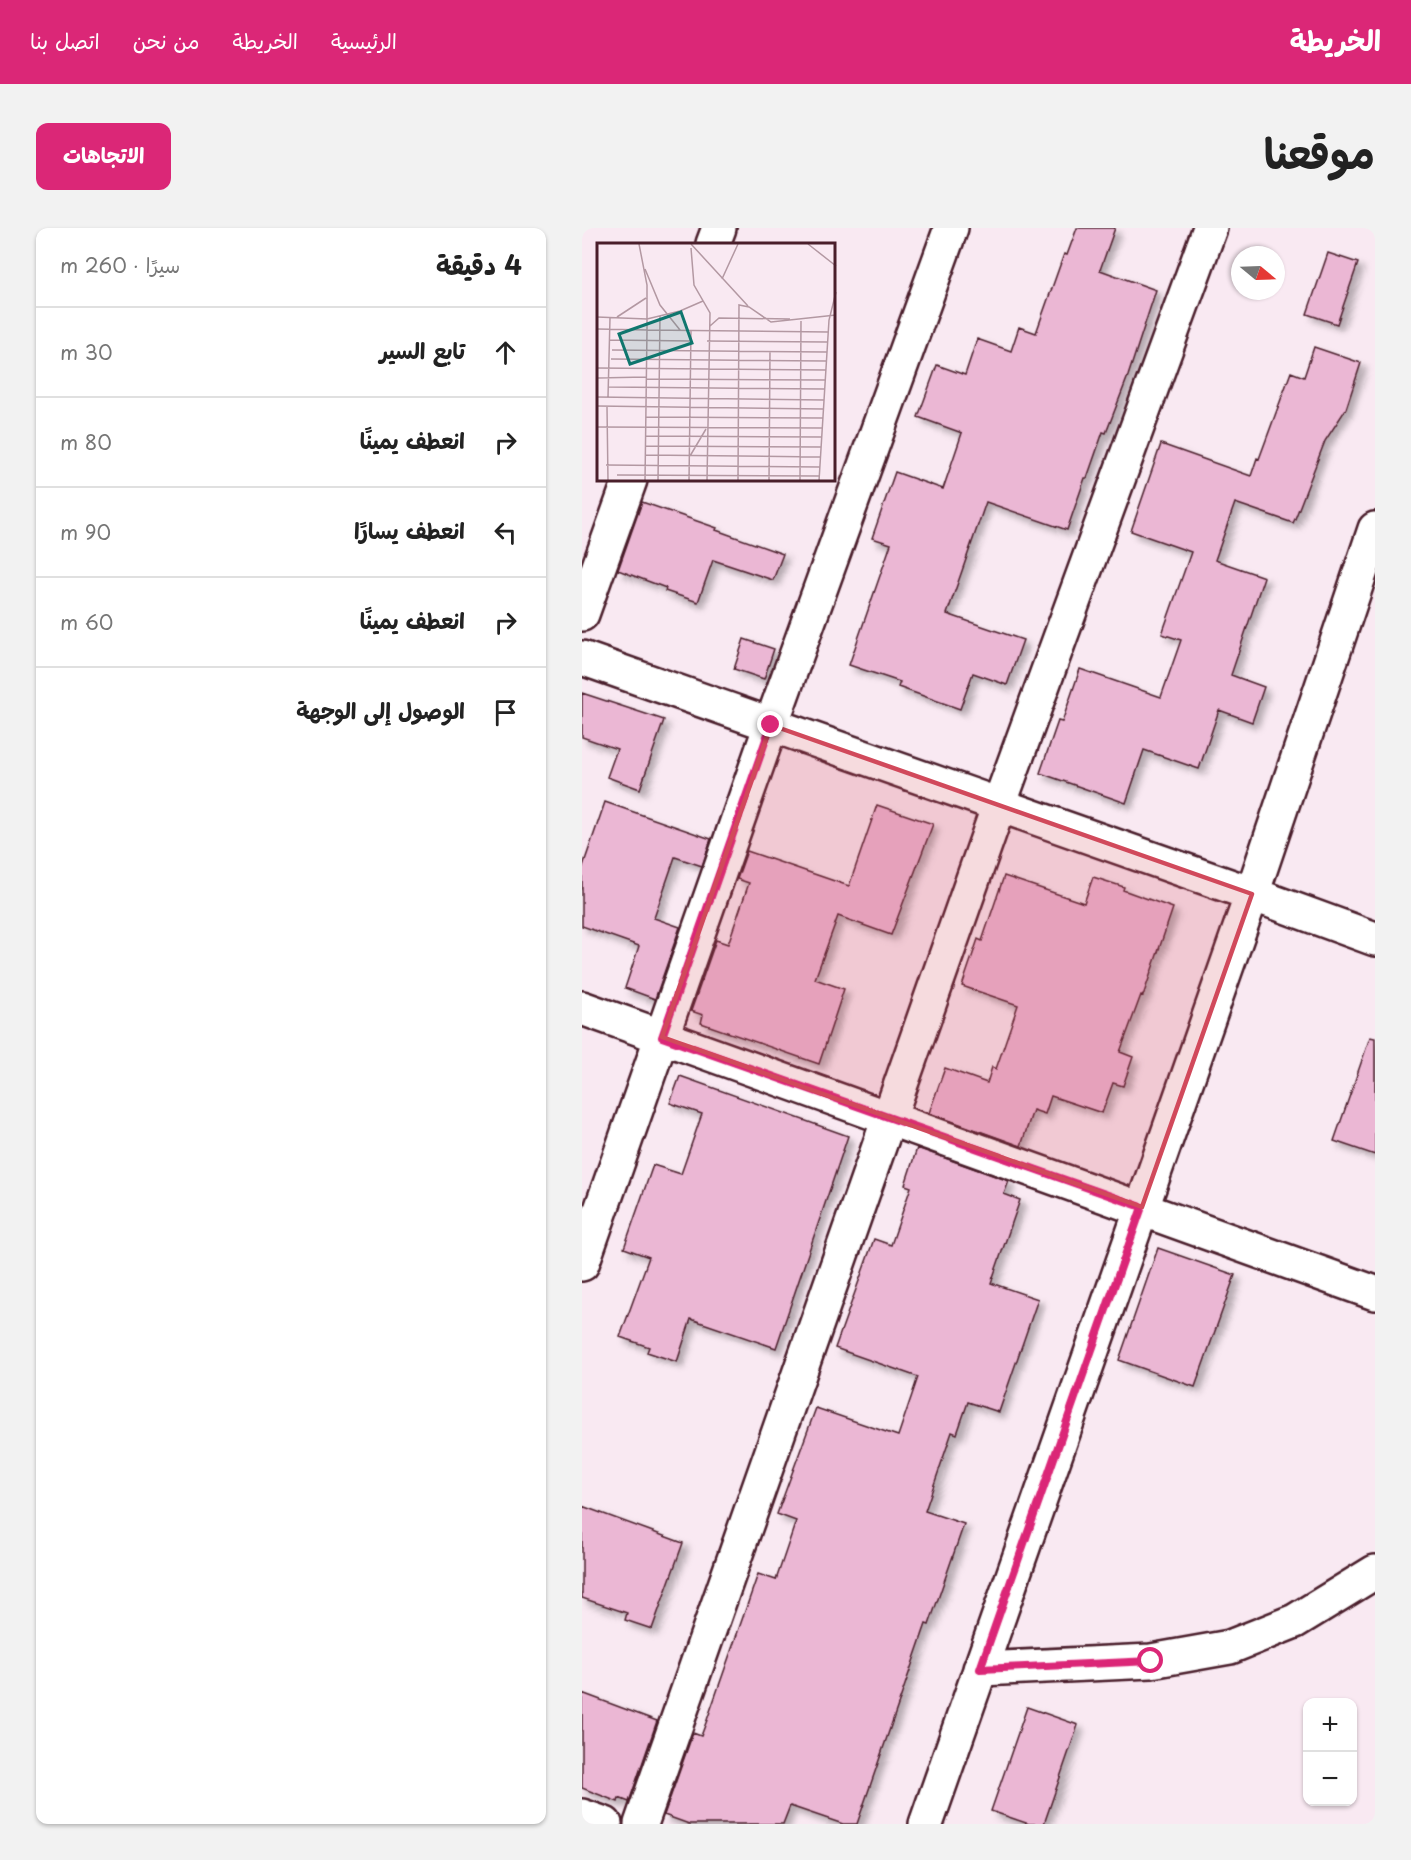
<!DOCTYPE html>
<html lang="ar">
<meta charset="utf-8">
<style>
:root{--surface:#fff;--page:#f2f2f2;--text:#222;--muted:#767676;--line:#e0e0e0;--accent:#db2777}
body{margin:0;font-family:"Playpen Sans","Playpen Sans Arabic",sans-serif;background:var(--page);color:var(--text);direction:rtl}
.controls{position:absolute;right:18px;bottom:18px;display:grid;overflow:hidden;border-radius:12px;box-shadow:0 2px 4px #0004}
.controls button{width:54px;height:54px;display:grid;place-items:center;padding:0;border:0;border-bottom:2px solid var(--line);background:var(--surface);color:var(--text);font:30px sans-serif}
.compass{position:absolute;left:649px;top:18px;width:54px;height:54px;border-radius:50%;background:var(--surface);box-shadow:0 2px 4px #0004;rotate:109deg}
.stop{position:absolute;width:18px;height:18px;margin:-14px;border:4px solid #db2777;border-radius:50%;background:#fff}
.stop.end{background:#db2777;border-color:#fff;box-shadow:0 2px 6px #0008}
.list{margin:0;padding:0;list-style:none}
h2{display:flex;justify-content:space-between;align-items:center;height:78px;margin:0;padding:0 24px;font-size:26px}
h2 small{font-size:20px;font-weight:400;color:var(--muted)}
.list li{display:grid;grid-template-columns:39px 1fr auto;gap:18px;align-items:center;box-sizing:border-box;height:90px;padding:0 24px;border-top:2px solid var(--line)}
.list b{display:block;font-size:22px;white-space:nowrap}
.list em{font-size:20px;font-style:normal;color:var(--muted)}
.icon{flex:none;width:33px;height:33px;fill:none;stroke:currentColor;stroke-width:2;stroke-linecap:round;stroke-linejoin:round}
.map{position:relative;flex:none;width:793px;height:1596px;overflow:hidden;direction:ltr;border-radius:12px}
header{display:flex;align-items:center;gap:36px;box-sizing:border-box;height:84px;padding:0 30px;background:var(--accent);color:#fff}
header strong{font-size:28px}
nav{display:flex;gap:33px;margin-inline-start:auto;font-size:21px}
.intro{display:flex;align-items:center;justify-content:space-between;box-sizing:border-box;height:144px;padding:0 36px}
h1{margin:0;font-size:42px}
.button{padding:15px 27px;border-radius:12px;background:var(--accent);color:#fff;font-size:21px;font-weight:700}
main{display:flex;gap:36px;padding:0 36px}
aside{flex:1;background:var(--surface);border-radius:12px;box-shadow:0 2px 4px #0004}
.map>svg:first-child{display:block}
.building{fill:#ebb7d4;stroke:#4a1f2b;stroke-width:1.5;filter:url(#shadow)}
.lines{fill:none;stroke-linecap:round;stroke-linejoin:round}
.street-casing{stroke:#4a1f2b;stroke-width:38}
.street{stroke:#fff;stroke-width:33}
.route{stroke:#db2777;stroke-width:8}
.marked{fill:#d1495b;fill-opacity:0.2;stroke:#d1495b;stroke-width:4.5;stroke-linejoin:round}
.inset-road{fill:none;stroke:#b398a2;stroke-width:1.5}
.view{fill:#0f766e;fill-opacity:0.15;stroke:#0f766e;stroke-width:3}
.inset-edge{fill:none;stroke:#4a1f2b;stroke-width:3}
</style>
<header>
<strong>الخريطة</strong>
<nav><a>الرئيسية</a><a>الخريطة</a><a>من نحن</a><a>اتصل بنا</a></nav>
</header>
<div class="intro"><h1>موقعنا</h1><a class="button">الاتجاهات</a></div>
<main>
<div class="map">
<svg width="793" height="1596" viewBox="0 0 793 1596">
<defs>
<filter id="shadow"><feDropShadow dx="5.5" dy="5.5" stdDeviation="3" flood-color="#0004"/></filter>
</defs>
<rect width="100%" height="100%" fill="#f9e9f2"/>
<filter id="ink" filterUnits="userSpaceOnUse"><feTurbulence type="fractalNoise" baseFrequency=".0167" numOctaves="2"/><feDisplacementMap in="SourceGraphic" scale="12" xChannelSelector="R" yChannelSelector="G"/><feConvolveMatrix kernelMatrix="1 2 1 2 8 2 1 2 1" color-interpolation-filters="sRGB"/></filter>
<g filter="url(#ink)">
<!-- building -->
<path class="building" d="M 495,0 L 533,0 L 518,42 L 574,62 L 546,148 L 524,205 L 521,204 L 505,250 L 503,250 L 485,302 L 404,274 L 365,386 L 441,412 L 425,457 L 391,445 L 378,481 L 316,459 L 318,454 L 267,437 L 309,316 L 290,310 L 313,244 L 361,261 L 380,205 L 336,189 L 355,137 L 383,147 L 395,111 L 429,123 L 437,99 L 454,105 L 482,26 L 485,27 Z
M 746,25 L 776,35 L 755,96 L 725,86 Z
M 732,119 L 779,135 L 764,181 L 743,213 L 713,291 L 711,295 L 653,275 L 633,332 L 682,349 L 649,447 L 682,459 L 670,494 L 637,482 L 617,541 L 562,522 L 544,575 L 458,545 L 476,493 L 480,494 L 498,441 L 579,469 L 599,412 L 580,406 L 609,324 L 549,303 L 579,216 L 669,248 L 675,230 L 677,231 L 709,144 L 722,149 Z
M 60,274 L 135,300 L 134,302 L 201,326 L 191,352 L 131,332 L 116,374 L 83,363 L 84,360 L 36,342 Z
M 162,411 L 192,421 L 182,451 L 152,441 Z
M 0,465 L 82,492 L 58,561 L 25,549 L 35,521 L 0,509 Z
M 23,574 L 129,611 L 120,638 L 93,629 L 72,690 L 98,699 L 73,771 L 43,760 L 57,718 L 0,698 L 0,641 Z
M 295,577 L 351,596 L 309,707 L 256,688 L 233,751 L 262,761 L 237,836 L 119,795 L 121,787 L 109,783 L 134,712 L 146,716 L 167,655 L 155,651 L 165,623 L 267,658 Z
M 422,648 L 502,675 L 511,649 L 542,659 L 541,662 L 591,680 L 561,768 L 559,767 L 538,824 L 551,829 L 541,858 L 531,855 L 520,885 L 469,868 L 463,886 L 451,882 L 439,918 L 347,885 L 363,840 L 405,855 L 410,839 L 414,841 L 436,777 L 380,758 L 396,711 L 400,713 Z
M 788,809 L 793,810 L 793,927 L 752,913 Z
M 98,848 L 266,908 L 194,1120 L 109,1091 L 95,1134 L 65,1124 L 67,1119 L 38,1109 L 67,1029 L 42,1020 L 71,937 L 99,946 L 120,886 L 88,875 Z
M 335,920 L 427,953 L 422,966 L 438,972 L 409,1055 L 456,1071 L 417,1184 L 386,1174 L 375,1206 L 370,1204 L 343,1283 L 382,1296 L 347,1397 L 344,1396 L 275,1596 L 261,1596 L 208,1578 L 201,1596 L 107,1596 L 82,1587 L 111,1505 L 119,1508 L 125,1492 L 176,1346 L 194,1352 L 214,1293 L 195,1286 L 234,1180 L 316,1208 L 336,1149 L 253,1120 L 292,1011 L 309,1017 L 329,959 L 323,957 Z
M 576,1020 L 653,1047 L 613,1159 L 537,1132 Z
M 0,1278 L 101,1315 L 70,1401 L 43,1392 L 45,1385 L 0,1370 Z
M 0,1465 L 75,1493 L 47,1574 L 37,1570 L 36,1574 L 0,1560 Z
M 445,1479 L 496,1497 L 462,1596 L 447,1596 L 409,1583 Z"/>
<g class="lines">
<defs>
<path id="street" d="M 131,16 L 137,0
M 793,301 L 670,666 L 793,711
M 0,386 L 48,252
M 0,430 L 670,666 L 344,1596
M 0,780 L 793,1065
M 0,1036 L 189,497 L 369,0
M 398,1441 L 569,1433 L 648,1419 L 713,1393 L 793,1344
M 0,1588 L 23,1596
M 59,1596 L 417,577 L 628,0"/>
</defs>
<!-- street casing -->
<use href="#street" class="street-casing"/>
<!-- street -->
<use href="#street" class="street"/>
</g>
</g>
<g class="lines" filter="url(#ink)">
<!-- route -->
<path class="route" d="M 189,497 L 80,809 L 560,979 L 398,1441 L 569,1433"/>
</g>
<!-- marked area -->
<path class="marked" d="M 189,497 L 670,666 L 560,979 L 80,809 Z"/>
<!-- overview -->
<g transform="translate(15 15)">
<rect width="238" height="238" fill="#f9e9f2"/>
<path class="inset-road" d="M 94,1 L 151,63M 211,1 L 239,23M 94,5 L 97,42 L 113,70 L 110,238M 48,26 L 63,62 L 83,87M 125,36 L 141,1M 0,74 L 50,76 L 83,68 L 106,58M 20,74 L 49,55M 113,83 L 122,75 L 193,76M 0,86 L 50,87 L 50,42 L 42,1M 13,97 L 94,98M 110,98 L 230,99M 15,107 L 230,109M 14,116 L 229,118M 0,125 L 229,127M 0,135 L 49,134M 50,136 L 228,137M 12,144 L 227,146M 0,154 L 227,157M 11,154 L 13,75M 0,163 L 226,166M 10,164 L 11,238M 49,174 L 226,175M 0,184 L 225,185M 49,193 L 225,194M 49,203 L 224,204M 48,212 L 223,214M 93,213 L 109,186M 9,222 L 223,224M 20,232 L 222,233M 48,238 L 50,87 L 231,89M 61,238 L 63,73M 92,238 L 94,87M 141,238 L 142,62 L 152,64 L 174,79 L 239,72M 172,238 L 173,108M 203,238 L 204,78M 222,238 L 232,77 L 239,49"/>
<path class="view" d="M 84,69 L 95,100 L 33,121 L 22,91 Z"/>
<rect width="238" height="238" class="inset-edge"/>
</g>
</svg>
<div class="controls">
<button>+</button>
<button>−</button>
</div>
<svg class="compass" viewBox="-18 -18 36 36"><path d="M0-13l5 13h-10z" fill="#e53935"/><path d="M0 13l5-13h-10z" fill="#767676"/></svg>
<div class="stop" style="left:569px;top:1433px"></div>
<div class="stop end" style="left:189px;top:497px"></div>
</div>
<aside>
<h2>4 دقيقة<small>سيرًا · 260 m</small></h2>
<ul class="list">
<li><svg class="icon" aria-label="ahead" viewBox="0 0 24 24"><path d="M12 20V5M6 11l6-6 6 6"/></svg><div><b>تابع السير</b></div><em>30 m</em></li>
<li><svg class="icon" aria-label="right" viewBox="0 0 24 24"><path d="M7 20v-9h11M14 6l5 5-5 5"/></svg><div><b>انعطف يمينًا</b></div><em>80 m</em></li>
<li><svg class="icon" aria-label="left" viewBox="0 0 24 24"><path d="M17 20v-9H6M10 6l-5 5 5 5"/></svg><div><b>انعطف يسارًا</b></div><em>90 m</em></li>
<li><svg class="icon" aria-label="right" viewBox="0 0 24 24"><path d="M7 20v-9h11M14 6l5 5-5 5"/></svg><div><b>انعطف يمينًا</b></div><em>60 m</em></li>
<li><svg class="icon" aria-label="arrive" viewBox="0 0 24 24"><path d="M6 21V4h12l-3 4 3 4H6"/></svg><div><b>الوصول إلى الوجهة</b></div></li>
</ul>
</aside>
</main>
